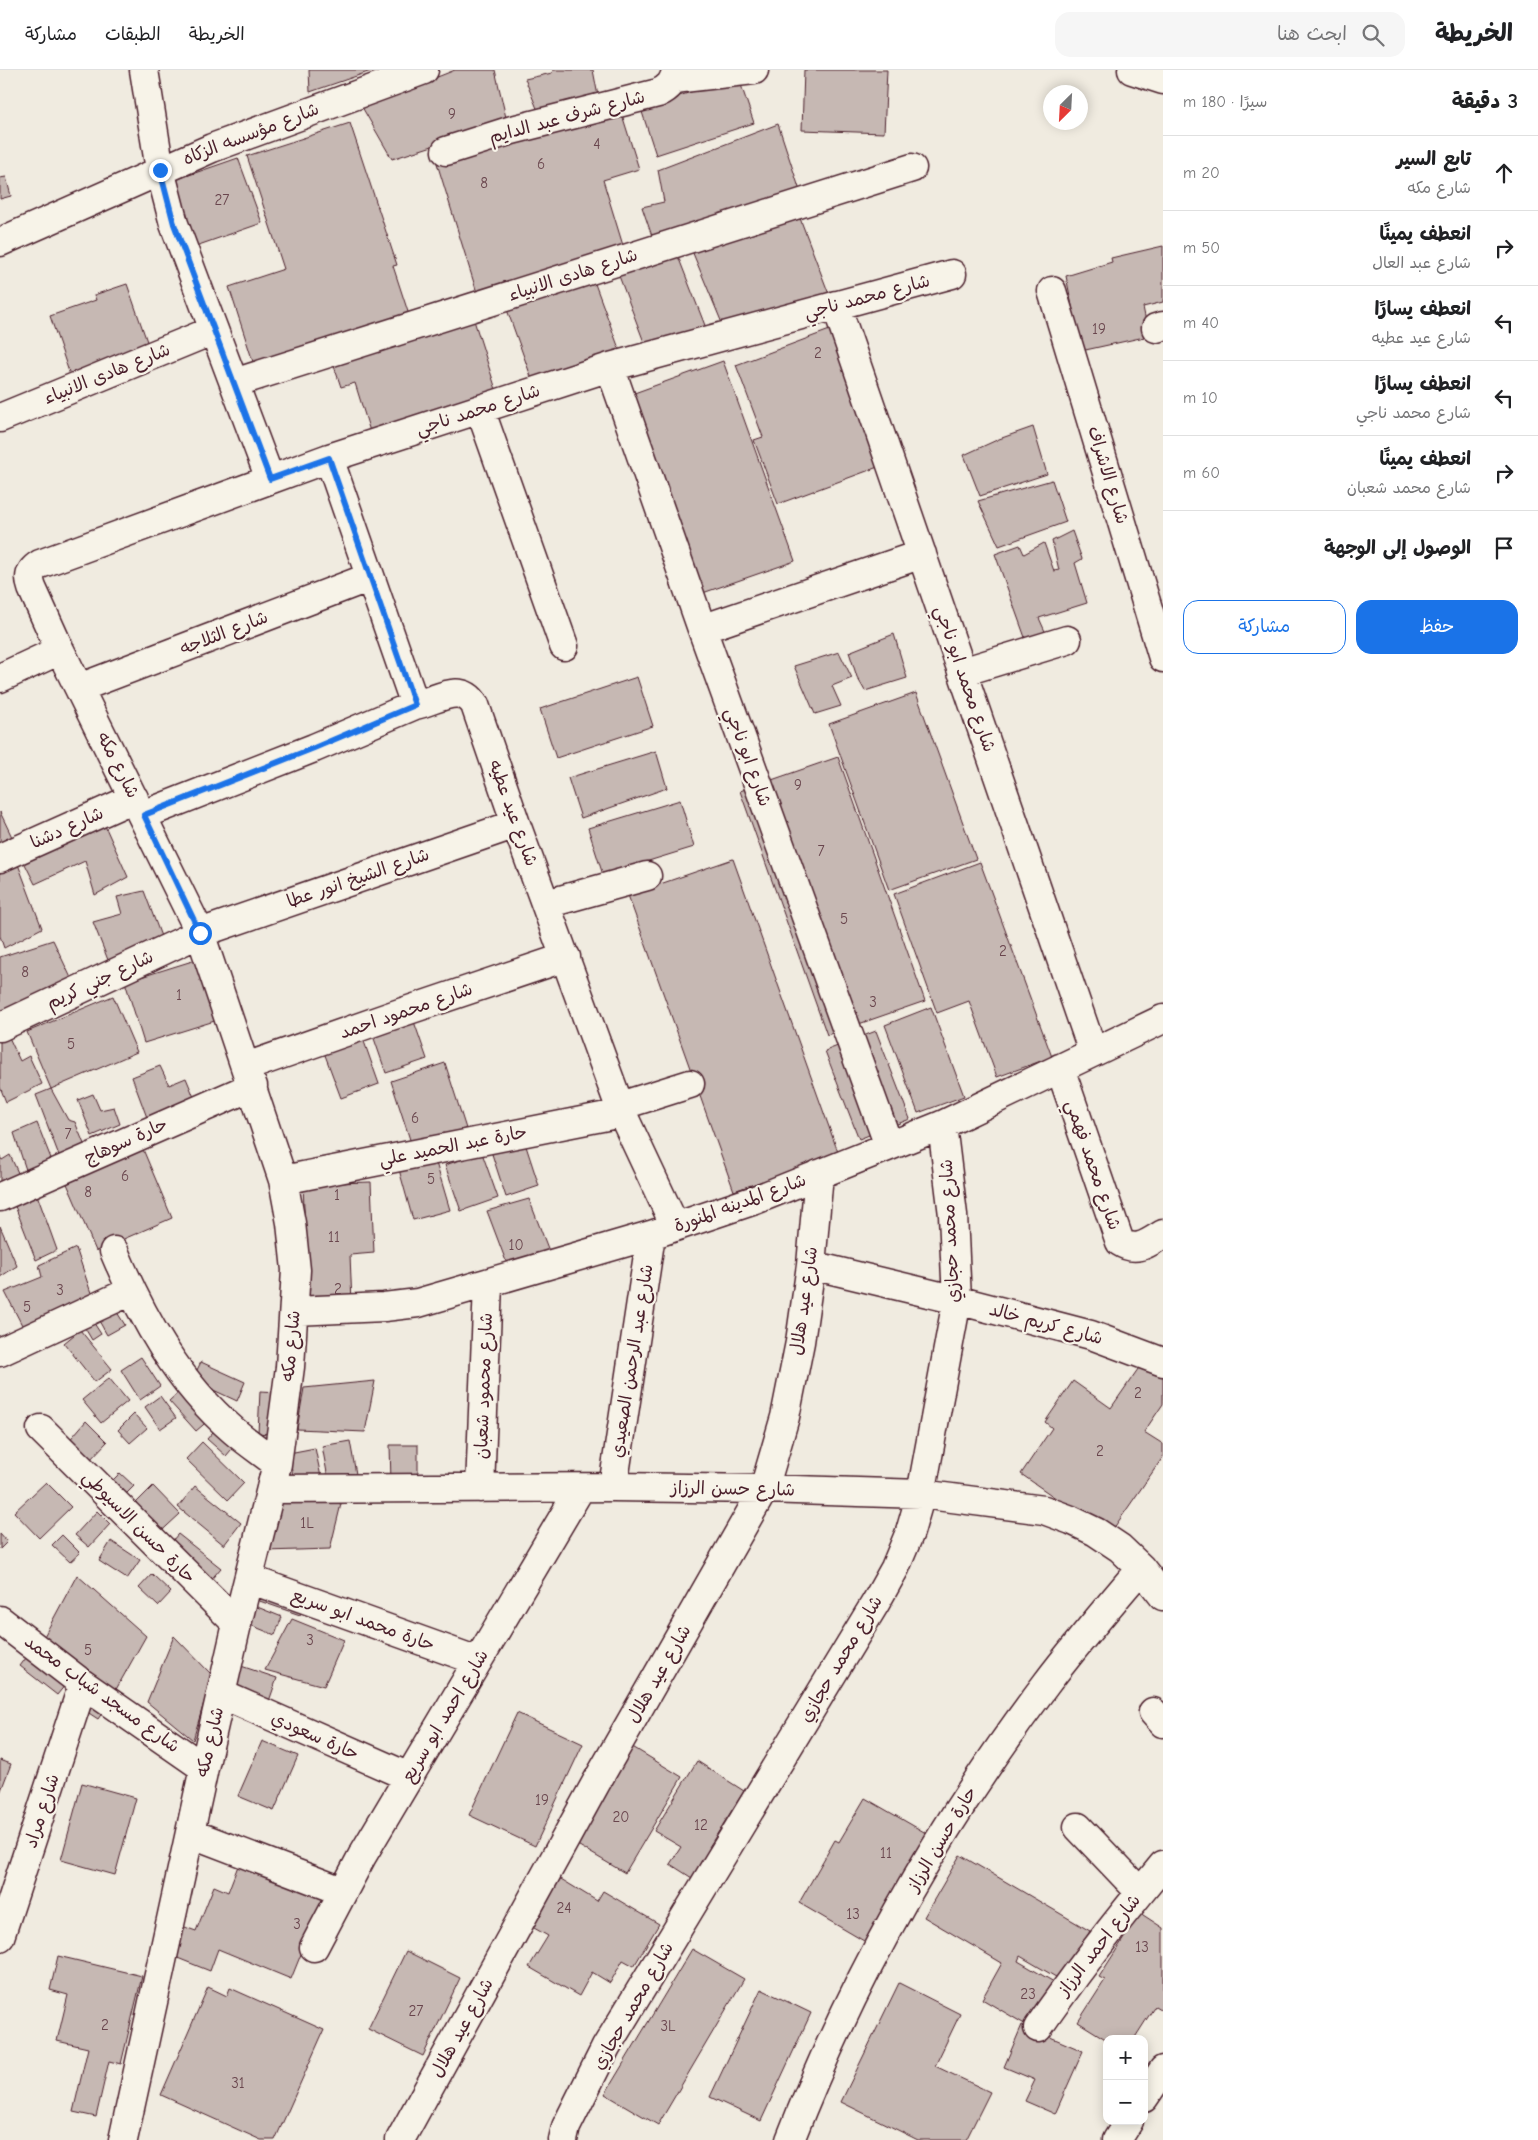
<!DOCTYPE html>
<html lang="ar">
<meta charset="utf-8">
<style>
:root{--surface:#fff;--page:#f6f6f6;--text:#202124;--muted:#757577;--line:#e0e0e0;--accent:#1a73e8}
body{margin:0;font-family:"Comic Neue","Playpen Sans Arabic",sans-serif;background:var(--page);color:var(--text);direction:rtl}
.controls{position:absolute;right:15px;bottom:15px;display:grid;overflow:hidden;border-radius:10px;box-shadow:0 2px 12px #0003}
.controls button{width:45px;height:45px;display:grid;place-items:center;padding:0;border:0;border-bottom:1px solid var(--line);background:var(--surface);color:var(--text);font:25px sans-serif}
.compass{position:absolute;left:1043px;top:15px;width:45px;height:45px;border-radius:50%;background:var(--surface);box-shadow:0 2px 12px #0003;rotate:204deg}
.stop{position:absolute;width:15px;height:15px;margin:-11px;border:4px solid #1a73e8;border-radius:50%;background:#fff}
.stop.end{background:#1a73e8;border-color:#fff;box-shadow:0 1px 5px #0008}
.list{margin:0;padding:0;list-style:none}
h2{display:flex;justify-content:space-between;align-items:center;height:65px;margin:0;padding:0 20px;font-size:21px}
h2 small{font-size:16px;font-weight:400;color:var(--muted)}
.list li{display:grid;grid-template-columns:32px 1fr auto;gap:15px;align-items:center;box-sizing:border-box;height:75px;padding:0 20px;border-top:1px solid var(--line)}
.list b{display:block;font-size:19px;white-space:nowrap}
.list p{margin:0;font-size:16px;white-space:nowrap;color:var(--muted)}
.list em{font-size:16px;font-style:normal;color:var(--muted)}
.actions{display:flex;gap:10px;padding:15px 20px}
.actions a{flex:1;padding:11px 0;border:1px solid var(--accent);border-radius:15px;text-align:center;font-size:18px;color:var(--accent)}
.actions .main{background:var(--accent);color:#fff}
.icon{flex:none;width:28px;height:28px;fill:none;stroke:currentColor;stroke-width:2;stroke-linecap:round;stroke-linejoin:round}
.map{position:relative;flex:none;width:1163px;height:2070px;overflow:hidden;direction:ltr}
header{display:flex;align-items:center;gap:30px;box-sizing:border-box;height:70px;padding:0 25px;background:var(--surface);border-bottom:1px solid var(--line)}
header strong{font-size:24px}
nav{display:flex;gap:28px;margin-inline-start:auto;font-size:18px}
.search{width:350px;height:45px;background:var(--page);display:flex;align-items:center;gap:12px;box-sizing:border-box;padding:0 18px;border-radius:15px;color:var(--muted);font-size:19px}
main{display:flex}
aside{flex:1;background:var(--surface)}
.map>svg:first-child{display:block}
.building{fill:#c6b8b3;stroke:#4a1f2b}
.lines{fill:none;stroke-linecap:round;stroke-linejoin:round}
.minor-casing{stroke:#4a1f2b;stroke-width:31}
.minor{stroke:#f7f3e8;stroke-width:28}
.route{stroke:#1a73e8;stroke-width:6}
.labels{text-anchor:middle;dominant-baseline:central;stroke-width:4.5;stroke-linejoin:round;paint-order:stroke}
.number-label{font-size:15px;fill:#69454d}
.street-label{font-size:18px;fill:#4a1f2b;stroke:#f7f3e8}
</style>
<header>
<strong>الخريطة</strong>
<div class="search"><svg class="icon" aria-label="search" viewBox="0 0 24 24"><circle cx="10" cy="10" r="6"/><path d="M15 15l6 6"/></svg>ابحث هنا</div>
<nav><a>الخريطة</a><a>الطبقات</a><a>مشاركة</a></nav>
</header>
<main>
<aside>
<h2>3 دقيقة<small>سيرًا · 180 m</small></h2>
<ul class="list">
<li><svg class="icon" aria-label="ahead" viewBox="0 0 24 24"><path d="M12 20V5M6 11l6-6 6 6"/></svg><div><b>تابع السير</b><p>شارع مكه</p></div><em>20 m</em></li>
<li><svg class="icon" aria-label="right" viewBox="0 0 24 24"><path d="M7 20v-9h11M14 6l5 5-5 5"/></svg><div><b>انعطف يمينًا</b><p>شارع عبد العال</p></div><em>50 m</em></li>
<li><svg class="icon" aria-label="left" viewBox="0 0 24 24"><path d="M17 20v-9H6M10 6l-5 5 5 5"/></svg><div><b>انعطف يسارًا</b><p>شارع عيد عطيه</p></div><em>40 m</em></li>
<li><svg class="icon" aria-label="left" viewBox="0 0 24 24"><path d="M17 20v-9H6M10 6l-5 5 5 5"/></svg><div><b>انعطف يسارًا</b><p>شارع محمد ناجي</p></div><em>10 m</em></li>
<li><svg class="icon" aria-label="right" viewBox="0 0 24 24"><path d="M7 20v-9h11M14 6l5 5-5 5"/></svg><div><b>انعطف يمينًا</b><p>شارع محمد شعبان</p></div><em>60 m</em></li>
<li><svg class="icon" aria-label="arrive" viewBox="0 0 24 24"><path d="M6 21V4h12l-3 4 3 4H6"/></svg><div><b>الوصول إلى الوجهة</b></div></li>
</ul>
<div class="actions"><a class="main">حفظ</a><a>مشاركة</a></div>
</aside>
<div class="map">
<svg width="1163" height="2070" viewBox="0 0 1163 2070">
<rect width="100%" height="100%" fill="#f0ebe0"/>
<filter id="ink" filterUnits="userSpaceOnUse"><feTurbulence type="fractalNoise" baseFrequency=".02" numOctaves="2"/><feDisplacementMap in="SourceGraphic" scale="10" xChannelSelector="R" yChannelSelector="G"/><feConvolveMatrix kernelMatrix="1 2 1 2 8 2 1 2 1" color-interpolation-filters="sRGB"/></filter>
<g filter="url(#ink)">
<!-- building -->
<path class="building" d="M 309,0 L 371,0 L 371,1 L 310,22 Z
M 455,0 L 495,0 L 507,52 L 392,89 L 362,37 Z
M 553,0 L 593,0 L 598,26 L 538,41 L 525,9 L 552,3 Z
M 804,0 L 887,0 L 884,63 L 802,60 Z
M 738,6 L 754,53 L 656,85 L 641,39 Z
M 619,35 L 639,99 L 603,110 L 625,182 L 478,226 L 436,90 Z
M 350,53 L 397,195 L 393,196 L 409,245 L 254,295 L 229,217 L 284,199 L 247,86 Z
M 778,54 L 801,124 L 653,169 L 642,137 L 664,132 L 658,100 Z
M 238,88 L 262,153 L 193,177 L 169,112 Z
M 6,107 L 11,126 L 0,129 L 0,108 Z
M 798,143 L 830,227 L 724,258 L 690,176 Z
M 674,176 L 706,258 L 647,280 L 616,198 Z
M 1163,176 L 1163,232 L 1143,237 L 1149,266 L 1081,281 L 1066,206 L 1112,192 L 1111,188 Z
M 591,203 L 621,284 L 534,315 L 505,234 Z
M 127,214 L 151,283 L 72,311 L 50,246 L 96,230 L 94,225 Z
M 472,244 L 499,329 L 372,368 L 355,313 L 341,317 L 331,287 Z
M 835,258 L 886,394 L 778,434 L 754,370 L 763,367 L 736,295 Z
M 723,291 L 795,491 L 697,525 L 626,326 Z
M 1033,357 L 1047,404 L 980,426 L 964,385 L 999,369 Z
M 1052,410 L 1066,452 L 999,476 L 978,431 Z
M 1072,461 L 1082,489 L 1075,493 L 1087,533 L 1039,548 L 1048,568 L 1027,573 L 995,484 L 1020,475 L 1024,484 L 1044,473 L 1054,501 L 1059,500 L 1052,471 Z
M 894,564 L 907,608 L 865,621 L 857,607 L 849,582 Z
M 839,582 L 852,608 L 832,616 L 841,636 L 815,644 L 794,596 Z
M 637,607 L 653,656 L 556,688 L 540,639 Z
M 916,623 L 976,789 L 889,820 L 829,654 Z
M 656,681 L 667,718 L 581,748 L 568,708 Z
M 838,687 L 925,931 L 827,965 L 740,721 Z
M 680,730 L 694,777 L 603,805 L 588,758 Z
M 0,742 L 12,767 L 0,772 Z
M 101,747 L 128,807 L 95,825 L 85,791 L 35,814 L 21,786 Z
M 16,789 L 42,858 L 4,878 L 0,866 L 0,798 Z
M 733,789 L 839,1085 L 734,1121 L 628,825 Z
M 980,792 L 1052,987 L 997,1007 L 969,931 L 937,943 L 894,824 Z
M 144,821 L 162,869 L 108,890 L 93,852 L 122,844 L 117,827 Z
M 53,870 L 71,908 L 0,942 L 0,887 Z
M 202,888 L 221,949 L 144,973 L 125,912 Z
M 113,926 L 137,982 L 51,1019 L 27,962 Z
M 931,937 L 964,1026 L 918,1043 L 885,955 Z
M 411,943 L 427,989 L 386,1003 L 370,957 Z
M 876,961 L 910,1049 L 859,1069 L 825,981 Z
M 7,963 L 20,991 L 29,986 L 42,1014 L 6,1032 L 0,1017 L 0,967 Z
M 361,963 L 379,1014 L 341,1028 L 322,977 Z
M 445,993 L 468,1065 L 414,1082 L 391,1011 Z
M 160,996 L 169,1015 L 186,1008 L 196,1032 L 149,1053 L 132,1007 Z
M 51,1019 L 68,1050 L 75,1052 L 84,1074 L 60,1088 L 36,1025 Z
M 93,1024 L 100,1040 L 114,1037 L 120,1054 L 92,1066 L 78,1030 Z
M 37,1053 L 52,1091 L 27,1103 L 14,1063 Z
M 524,1070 L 539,1116 L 506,1127 L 491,1081 Z
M 142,1077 L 172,1148 L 96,1181 L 65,1109 Z
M 482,1083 L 498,1128 L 461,1141 L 445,1095 Z
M 10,1085 L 19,1105 L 0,1115 L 0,1087 L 2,1090 Z
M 434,1086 L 450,1140 L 413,1150 L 398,1096 Z
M 371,1112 L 374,1183 L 350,1185 L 352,1233 L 308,1235 L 303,1114 Z
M 36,1122 L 57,1180 L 36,1190 L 13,1131 Z
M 529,1129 L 549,1181 L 507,1194 L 487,1141 Z
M 0,1156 L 17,1196 L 0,1207 Z
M 76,1178 L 93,1229 L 24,1259 L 5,1222 L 42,1207 L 39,1195 Z
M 115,1239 L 125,1255 L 107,1265 L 98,1249 Z
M 90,1247 L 101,1264 L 92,1270 L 82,1253 Z
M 80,1260 L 112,1299 L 95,1312 L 64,1273 Z
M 141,1287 L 160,1316 L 140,1330 L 121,1300 Z
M 1145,1289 L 1163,1301 L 1163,1334 L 1144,1362 L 1163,1374 L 1163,1387 L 1109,1465 L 1021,1404 L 1052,1358 L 1045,1352 L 1073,1311 L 1111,1338 Z
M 201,1292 L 245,1312 L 237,1331 L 192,1310 Z
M 109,1308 L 128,1331 L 101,1353 L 82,1330 Z
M 375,1311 L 365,1362 L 297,1359 L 304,1318 Z
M 183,1318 L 210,1349 L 196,1361 L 169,1331 Z
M 260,1321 L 281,1322 L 278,1365 L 258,1363 Z
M 160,1326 L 176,1348 L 160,1359 L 145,1337 Z
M 134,1344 L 147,1358 L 130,1373 L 118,1360 Z
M 86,1351 L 107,1372 L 88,1392 L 67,1373 Z
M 218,1356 L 237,1373 L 226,1386 L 207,1369 Z
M 350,1371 L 356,1404 L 328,1408 L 322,1376 Z
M 202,1372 L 244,1413 L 228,1430 L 186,1389 Z
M 390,1375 L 418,1375 L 418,1412 L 391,1412 Z
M 315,1378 L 321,1407 L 294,1412 L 289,1383 Z
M 120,1403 L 134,1416 L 119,1431 L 105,1418 Z
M 46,1412 L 71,1437 L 39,1468 L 14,1442 Z
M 153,1416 L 180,1444 L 154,1468 L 128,1441 Z
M 195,1416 L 241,1453 L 224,1475 L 178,1437 Z
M 281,1419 L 341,1434 L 330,1479 L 266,1481 Z
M 97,1441 L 110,1454 L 89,1477 L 75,1465 Z
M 0,1464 L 7,1472 L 0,1479 Z
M 178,1464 L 221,1498 L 209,1512 L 167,1477 Z
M 62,1465 L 80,1483 L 70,1492 L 52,1475 Z
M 111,1471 L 140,1490 L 127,1509 L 99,1491 Z
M 152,1504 L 171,1522 L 158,1536 L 139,1518 Z
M 77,1505 L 146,1566 L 114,1623 L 41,1572 Z
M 252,1515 L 304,1534 L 300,1545 L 248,1527 Z
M 245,1532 L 282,1547 L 275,1565 L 238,1550 Z
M 292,1549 L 344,1570 L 324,1616 L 265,1600 Z
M 174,1566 L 212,1605 L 193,1670 L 147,1632 Z
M 32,1580 L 70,1609 L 57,1625 L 20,1596 Z
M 238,1595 L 277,1608 L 267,1637 L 229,1624 Z
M 78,1636 L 107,1636 L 98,1649 Z
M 517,1643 L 583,1674 L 535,1776 L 469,1745 Z
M 262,1671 L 298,1686 L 274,1741 L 238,1726 Z
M 626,1673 L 682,1707 L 625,1803 L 569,1770 Z
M 0,1690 L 11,1694 L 0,1723 Z
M 697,1691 L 744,1721 L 709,1777 L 722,1784 L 703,1815 L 670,1794 L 681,1777 L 654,1761 Z
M 82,1713 L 136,1728 L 115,1805 L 61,1790 Z
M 865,1728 L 938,1770 L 876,1878 L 799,1833 L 835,1770 L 839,1772 Z
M 960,1785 L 1090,1861 L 1061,1910 L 1020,1886 L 1018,1891 L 1054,1912 L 1028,1956 L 982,1929 L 1002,1893 L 924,1847 Z
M 241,1788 L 326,1822 L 291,1909 L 218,1879 L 210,1901 L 170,1885 L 182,1856 L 196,1861 L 214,1816 L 228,1822 Z
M 556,1806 L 597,1831 L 603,1821 L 659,1854 L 634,1896 L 623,1890 L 610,1913 L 592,1902 L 579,1926 L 529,1897 L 548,1866 L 527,1854 Z
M 1140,1843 L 1163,1858 L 1163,1941 L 1155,1936 L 1134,1969 L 1107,1970 L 1078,1952 L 1105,1910 L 1099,1907 Z
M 692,1879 L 744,1909 L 658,2055 L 605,2024 Z
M 406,1881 L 460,1908 L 423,1986 L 368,1959 Z
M 58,1886 L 142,1906 L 121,1994 L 109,1991 L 96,2047 L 73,2042 L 88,1978 L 57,1971 L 68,1925 L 50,1920 Z
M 899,1913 L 960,1944 L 935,1996 L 990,2022 L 966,2070 L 918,2070 L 841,2032 Z
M 208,1917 L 227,1926 L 230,1918 L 324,1960 L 275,2070 L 261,2070 L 161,2025 Z
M 761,1919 L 811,1943 L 761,2051 L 710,2027 Z
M 1022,1955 L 1083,1981 L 1055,2044 L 1025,2031 L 1035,2010 L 1004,1997 Z"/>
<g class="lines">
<defs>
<path id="minor" d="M 144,0 L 160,100 L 174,154 L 270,409
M 1132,0 L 1163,10
M 674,9 L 754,0
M 446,81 L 512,60 L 658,23 C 669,18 674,12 676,0
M 0,172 L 212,78 L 424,0
M 1052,221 L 1163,588
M 836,235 L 1093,982
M 1156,258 L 1163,256
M 610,297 L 702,559 L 889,1076
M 234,313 L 912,98
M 480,339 L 564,576
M 0,348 L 214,260
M 329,388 L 415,635 C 436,631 461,611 475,635 L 516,754 L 622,1043 L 675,1156
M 702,559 L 922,484
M 962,602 L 1067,570
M 0,608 L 60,580
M 79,618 L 370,507
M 143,745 L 314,678 L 415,635
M 0,788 L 134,728
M 546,834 L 647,806
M 0,957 L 200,863 L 516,754
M 246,997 L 391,946 L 566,887
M 1060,998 L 1120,1172 C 1137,1183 1148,1173 1163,1164
M 620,1036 L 690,1014
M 283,1110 L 622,1043
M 0,1127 L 253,1016
M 114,1181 C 142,1248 178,1313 234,1361 C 248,1373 263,1383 277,1394
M 811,1195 L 957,1230 L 1091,1265 L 1163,1292
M 295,1241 L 384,1237 L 418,1233 L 651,1165 L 755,1130 L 942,1055 L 1163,949
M 0,1282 L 131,1221
M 41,1359 L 237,1554
M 613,1417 L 651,1165
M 480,1418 L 488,1214
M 271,1419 L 613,1417 L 764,1419 L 921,1424 L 1044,1440 L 1071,1450 L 1096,1462 L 1120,1478 L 1141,1498 L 1163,1526
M 249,1509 L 478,1591
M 0,1550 L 83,1614 L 204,1698
M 221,1624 L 409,1707
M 1153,1642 L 1163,1653
M 1078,1757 L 1140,1822
M 190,1763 L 342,1821
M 0,1867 L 83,1614
M 314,1877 L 362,1786 L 580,1419
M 1038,1958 C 1077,1901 1119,1848 1163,1795
M 1144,2028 L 1163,2000
M 123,2070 L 204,1698 L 237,1554 L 277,1394 L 290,1297 L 296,1200 L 291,1153 L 283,1110 L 200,863 L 60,580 L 32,518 C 28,507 30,500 40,494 L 329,388 L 610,297 L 952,204
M 400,2070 L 596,1713 L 764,1419 L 785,1347 L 800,1272 L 811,1195 L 819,1104
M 563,2070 L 566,2057 L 606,1977 L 876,1532 L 895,1498 L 910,1462 L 921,1424 L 957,1230 L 953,1145 L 942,1055
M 790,2070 C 853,1908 941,1753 1046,1614 C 1076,1574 1109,1536 1141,1498
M 1117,2070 L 1129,2051"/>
</defs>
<!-- minor casing -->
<use href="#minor" class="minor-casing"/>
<!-- minor -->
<use href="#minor" class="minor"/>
</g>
</g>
<g class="lines" filter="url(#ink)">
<!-- route -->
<path class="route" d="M 160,100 L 174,154 L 270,409 L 329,388 L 415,635 L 314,678 L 144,745 L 200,863"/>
</g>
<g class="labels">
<!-- number labels -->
<g class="number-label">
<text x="452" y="44">9</text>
<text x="597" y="74">4</text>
<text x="541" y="94">6</text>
<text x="484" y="113">8</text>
<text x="222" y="130">27</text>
<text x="1099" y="259">19</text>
<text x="818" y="283">2</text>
<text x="798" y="715">9</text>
<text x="821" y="781">7</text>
<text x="844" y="849">5</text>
<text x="1003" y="881">2</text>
<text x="25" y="902">8</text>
<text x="179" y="925">1</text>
<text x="873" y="932">3</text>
<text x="71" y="974">5</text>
<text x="415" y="1048">6</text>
<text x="68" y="1064">7</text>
<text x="125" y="1106">6</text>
<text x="431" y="1109">5</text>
<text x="88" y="1122">8</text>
<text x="337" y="1125">1</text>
<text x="334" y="1167">11</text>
<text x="516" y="1175">10</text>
<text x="338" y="1219">2</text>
<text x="60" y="1220">3</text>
<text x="27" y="1237">5</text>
<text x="1138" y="1323">2</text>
<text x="1100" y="1381">2</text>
<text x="307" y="1453">1L</text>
<text x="310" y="1570">3</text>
<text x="88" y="1580">5</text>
<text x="542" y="1730">19</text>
<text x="621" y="1747">20</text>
<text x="701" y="1755">12</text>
<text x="886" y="1783">11</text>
<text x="564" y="1838">24</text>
<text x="853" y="1844">13</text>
<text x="297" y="1854">3</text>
<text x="1142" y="1877">13</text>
<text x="1028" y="1924">23</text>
<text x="416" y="1941">27</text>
<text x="105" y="1955">2</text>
<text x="668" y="1956">3L</text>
<text x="238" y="2013">31</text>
</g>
<!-- street labels -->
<g class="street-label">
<text transform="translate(567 47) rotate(-15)">شارع شرف عبد الدايم</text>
<text transform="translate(251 64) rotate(-21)">شارع مؤسسه الزكاه</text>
<text transform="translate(573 205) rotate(-18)">شارع هادى الانبياء</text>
<text transform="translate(867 227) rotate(-15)">شارع محمد ناجي</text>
<text transform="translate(107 304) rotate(-22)">شارع هادى الانبياء</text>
<text transform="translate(478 340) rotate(-18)">شارع محمد ناجي</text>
<text transform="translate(1108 405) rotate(73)">شارع الاشراف</text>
<text transform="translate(224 563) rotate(-21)">شارع الثلاجه</text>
<text transform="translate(965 609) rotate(71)">شارع محمد ابو ناجي</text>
<text transform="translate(748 687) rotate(70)">شارع ابو ناجي</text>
<text transform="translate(118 695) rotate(63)">شارع مكه</text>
<text transform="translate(513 743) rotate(70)">شارع عيد عطيه</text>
<text transform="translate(67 758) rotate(-24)">شارع دشنا</text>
<text transform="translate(358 808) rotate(-19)">شارع الشيخ انور عطا</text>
<text transform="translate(100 910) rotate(-25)">شارع جني كريم</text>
<text transform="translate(406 941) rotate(-19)">شارع محمود احمد</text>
<text transform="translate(126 1071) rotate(-24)">حارة سوهاج</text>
<text transform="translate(453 1076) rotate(-11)">حارة عبد الحميد علي</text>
<text transform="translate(1093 1095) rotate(71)">شارع محمد فهمي</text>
<text transform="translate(740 1133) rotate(-20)">شارع المدينه المنورة</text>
<text transform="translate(950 1161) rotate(-93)">شارع محمد حجازي</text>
<text transform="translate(804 1231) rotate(-82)">شارع عيد هلال</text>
<text transform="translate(1046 1254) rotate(15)">شارع كريم خالد</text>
<text transform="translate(291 1276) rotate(-85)">شارع مكه</text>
<text transform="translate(632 1291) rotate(-81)">شارع عبد الرحمن الصعيدي</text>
<text transform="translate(484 1316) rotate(-88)">شارع محمود شعبان</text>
<text transform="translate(733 1419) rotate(1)">شارع حسن الرزاز</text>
<text transform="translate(139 1457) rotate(45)">حارة حسن الاسيوطي</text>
<text transform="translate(363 1550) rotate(20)">حارة محمد ابو سريع</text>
<text transform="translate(841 1589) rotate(-59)">شارع محمد حجازي</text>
<text transform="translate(659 1604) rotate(-60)">شارع عيد هلال</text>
<text transform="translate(102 1624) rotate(36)">شارع مسجد شباب محمد</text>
<text transform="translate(445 1646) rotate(-59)">شارع احمد ابو سريع</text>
<text transform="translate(315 1666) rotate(24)">حارة سعودي</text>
<text transform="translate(210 1672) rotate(-77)">شارع مكه</text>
<text transform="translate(42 1741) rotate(-72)">شارع مراد</text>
<text transform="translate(942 1769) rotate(-59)">حارة حسن الرزاز</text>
<text transform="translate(1099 1875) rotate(-52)">شارع احمد الرزاز</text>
<text transform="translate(633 1936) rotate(-60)">شارع محمد حجازي</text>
<text transform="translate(462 1958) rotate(-61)">شارع عيد هلال</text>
</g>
</g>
</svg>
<div class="controls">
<button>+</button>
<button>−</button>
</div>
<svg class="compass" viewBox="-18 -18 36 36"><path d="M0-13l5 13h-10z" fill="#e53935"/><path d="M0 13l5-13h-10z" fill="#757577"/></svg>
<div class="stop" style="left:200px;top:863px"></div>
<div class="stop end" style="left:160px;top:100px"></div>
</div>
</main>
